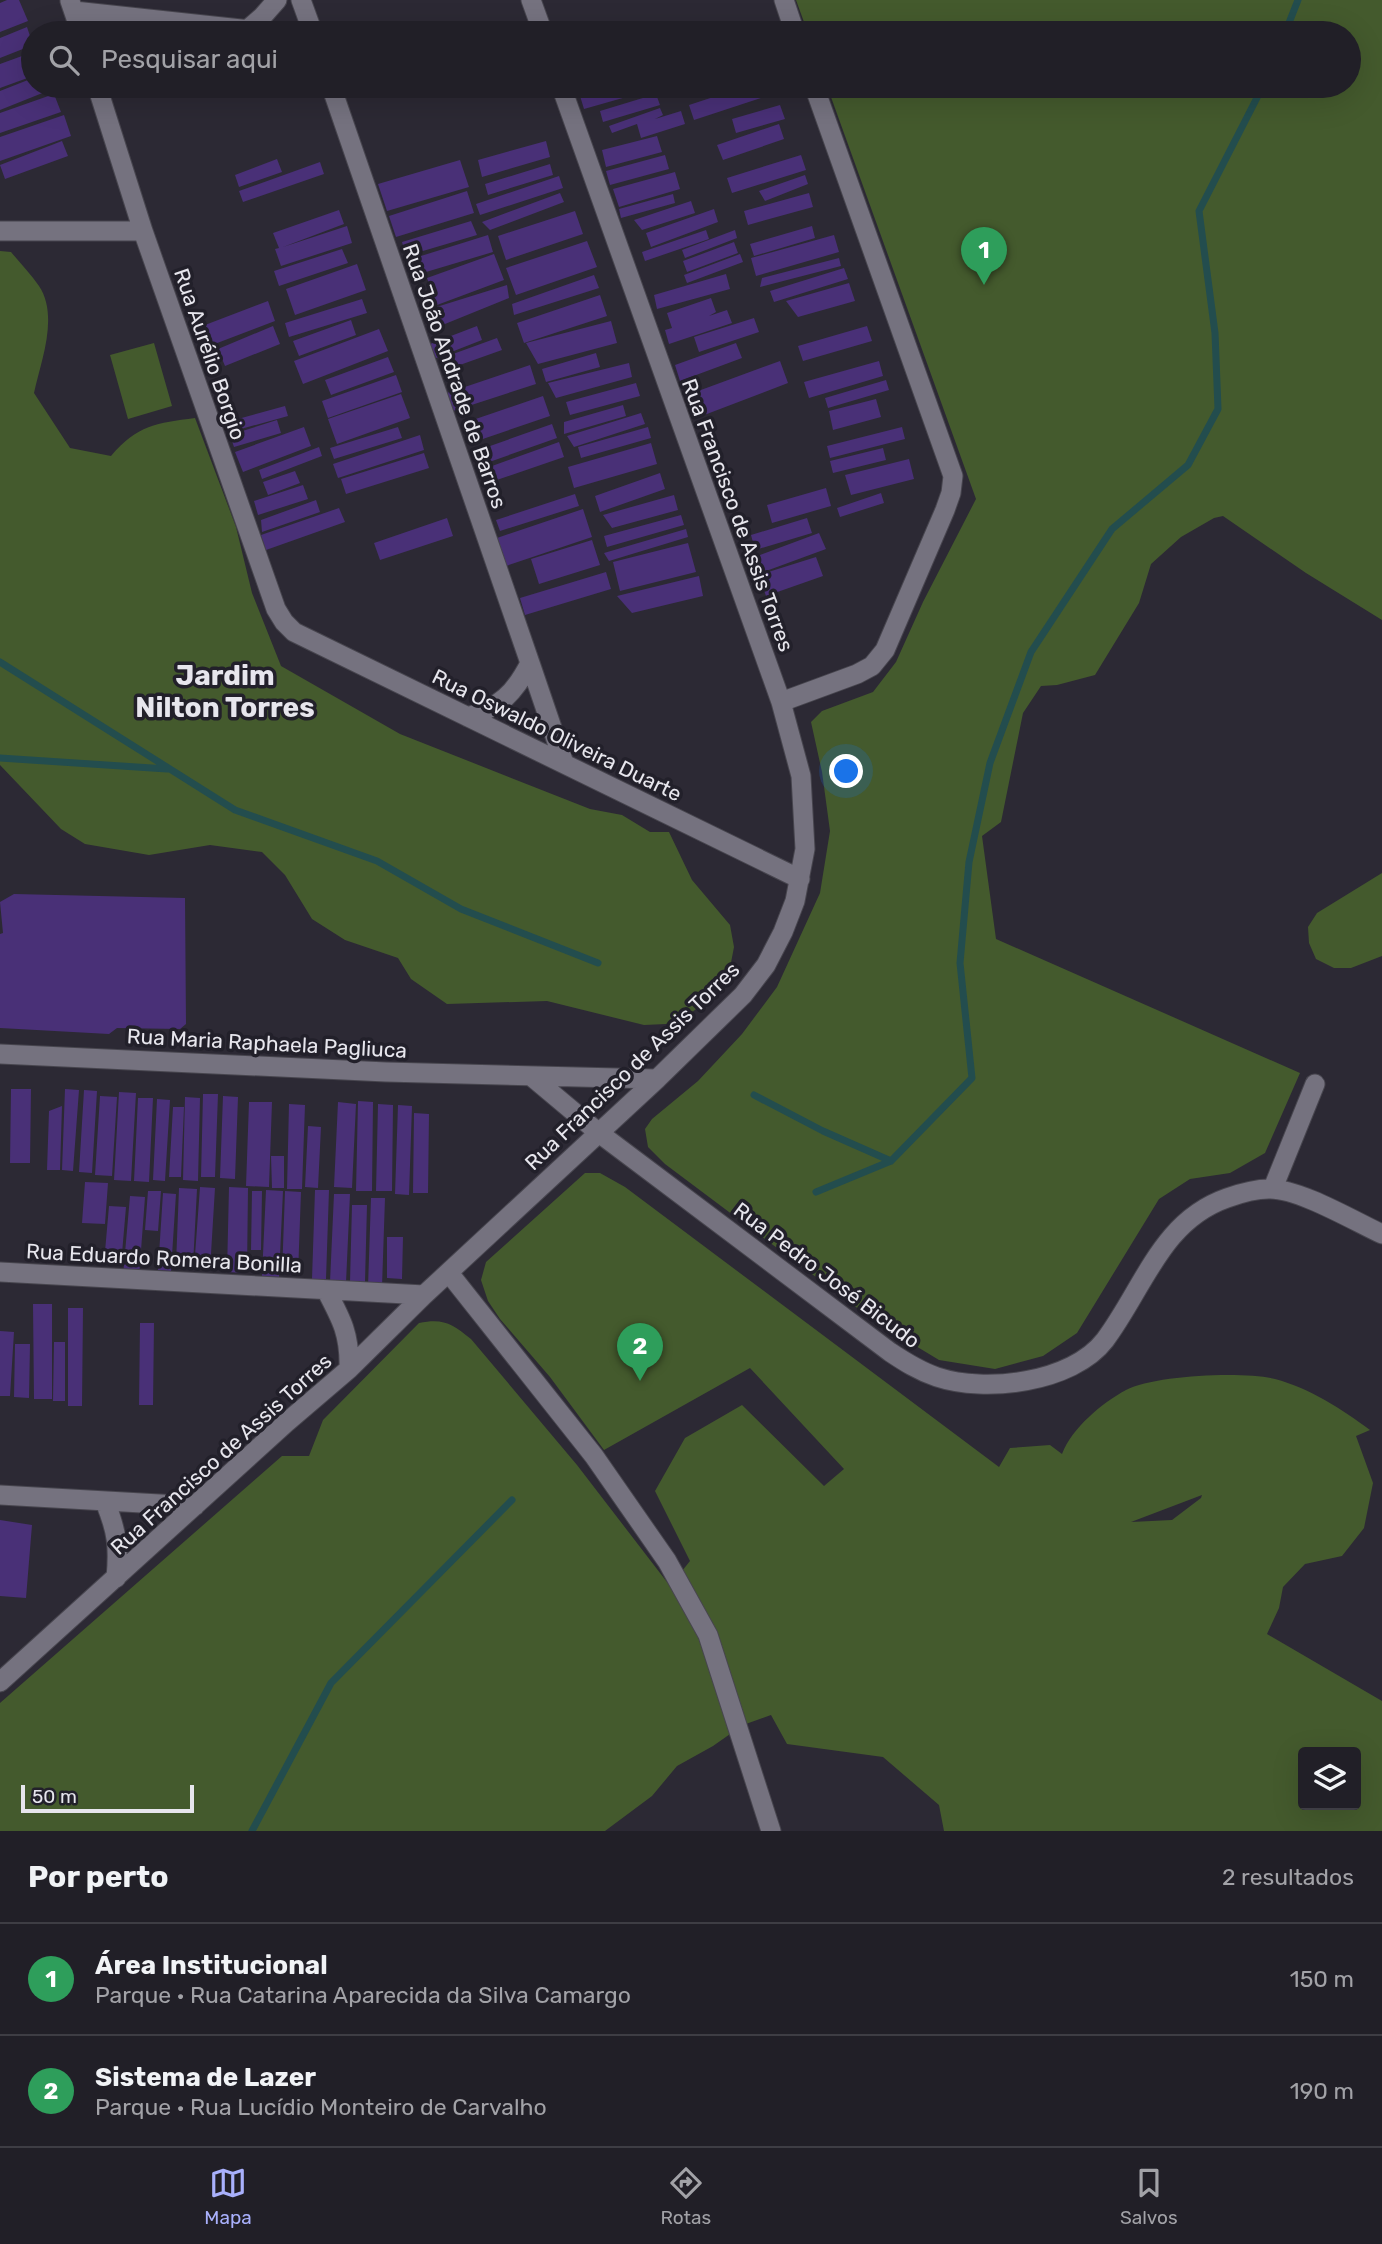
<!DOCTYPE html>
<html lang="pt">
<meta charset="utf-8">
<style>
:root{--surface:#211f27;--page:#29272f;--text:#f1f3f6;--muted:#a2a2a7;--line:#3e3d44;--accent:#a9b0fc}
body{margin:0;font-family:Rubik,sans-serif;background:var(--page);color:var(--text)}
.controls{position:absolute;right:21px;bottom:21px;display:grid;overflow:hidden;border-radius:7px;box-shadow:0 7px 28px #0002}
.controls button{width:63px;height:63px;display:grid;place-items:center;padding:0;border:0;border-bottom:2px solid var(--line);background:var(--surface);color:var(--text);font:35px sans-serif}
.scale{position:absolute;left:21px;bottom:18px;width:173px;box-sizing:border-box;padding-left:7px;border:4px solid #e7e6ed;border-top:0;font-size:19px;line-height:24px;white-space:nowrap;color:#e7e6ed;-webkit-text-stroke:5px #22202a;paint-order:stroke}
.you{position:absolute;left:847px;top:772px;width:24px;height:24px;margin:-18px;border:5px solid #fff;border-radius:50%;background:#1a73e8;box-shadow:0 0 0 10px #1a73e833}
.badge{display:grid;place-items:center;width:46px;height:46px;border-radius:50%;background:var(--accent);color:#fff;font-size:23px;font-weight:700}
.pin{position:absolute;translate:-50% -58px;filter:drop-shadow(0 2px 4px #0008)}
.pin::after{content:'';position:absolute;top:37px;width:24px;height:21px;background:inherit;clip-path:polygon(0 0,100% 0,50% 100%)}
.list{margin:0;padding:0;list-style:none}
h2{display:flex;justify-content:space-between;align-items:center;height:91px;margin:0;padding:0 28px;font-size:30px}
h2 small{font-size:23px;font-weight:400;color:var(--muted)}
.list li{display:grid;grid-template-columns:46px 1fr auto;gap:21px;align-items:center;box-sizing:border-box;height:112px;padding:0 28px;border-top:2px solid var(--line)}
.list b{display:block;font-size:26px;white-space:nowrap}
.list p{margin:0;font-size:23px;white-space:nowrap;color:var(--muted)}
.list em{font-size:23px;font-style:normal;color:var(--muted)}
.icon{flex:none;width:38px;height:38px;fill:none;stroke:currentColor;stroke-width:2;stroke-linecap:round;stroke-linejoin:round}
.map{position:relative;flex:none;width:1382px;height:1831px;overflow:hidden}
.search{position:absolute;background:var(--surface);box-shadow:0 7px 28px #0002;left:21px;right:21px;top:21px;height:77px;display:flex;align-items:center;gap:18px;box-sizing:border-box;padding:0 24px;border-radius:38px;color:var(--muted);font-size:26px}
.sheet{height:315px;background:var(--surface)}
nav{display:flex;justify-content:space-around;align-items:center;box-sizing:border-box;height:98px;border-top:2px solid var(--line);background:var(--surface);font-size:19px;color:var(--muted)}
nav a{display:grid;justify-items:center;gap:4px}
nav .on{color:var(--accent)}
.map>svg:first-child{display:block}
.green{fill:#445a2d;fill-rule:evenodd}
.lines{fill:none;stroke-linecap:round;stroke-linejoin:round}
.stream{stroke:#234d4e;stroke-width:7}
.building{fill:#493077}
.minor-casing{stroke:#47454e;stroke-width:21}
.minor{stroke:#75727f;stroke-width:19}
.labels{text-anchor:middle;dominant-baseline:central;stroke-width:7;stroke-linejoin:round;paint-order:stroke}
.street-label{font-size:21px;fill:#e7e6ed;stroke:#22202a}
.district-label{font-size:28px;font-weight:bold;fill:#e7e6ed;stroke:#22202a}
</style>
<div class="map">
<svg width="1382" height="1831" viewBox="0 0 1382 1831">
<rect width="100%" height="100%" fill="#2c2934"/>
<!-- green -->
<path class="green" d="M 796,0 L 1382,0 L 1382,620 L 1306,573 L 1223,516 L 1214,518 L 1181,537 L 1151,564 L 1139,603 L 1095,675 L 1057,685 L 1041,686 L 1023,713 L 1001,822 L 982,836 L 996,939 L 1300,1073 L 1265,1153 L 1230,1173 L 1190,1179 L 1159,1199 L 1077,1333 L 1043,1356 L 995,1369 L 939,1360 L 876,1322 L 665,1164 L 648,1147 L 645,1129 L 652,1119 L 698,1081 L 742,1034 L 777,987 L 820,893 L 830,831 L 822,772 L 811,722 L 822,711 L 873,692 L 896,662 L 923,602 L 976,499 L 827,86 L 1349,86 L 1349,33 L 808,33 Z
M 0,251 L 11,252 C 20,263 31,274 39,286 C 59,316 41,361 34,393 L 70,448 L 111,456 C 137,425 157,423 195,418 L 236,527 L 252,593 L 281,666 L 400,734 L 590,809 L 622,815 L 650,832 L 669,832 L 692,880 L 730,925 L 734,947 L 729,973 L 713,995 L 690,1014 L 666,1024 L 644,1025 L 547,1001 L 447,1004 L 411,979 L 398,958 L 345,940 L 312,919 L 285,875 L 262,852 L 210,845 L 149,855 L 85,844 L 61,829 L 0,765 Z
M 154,343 L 172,406 L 128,419 L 110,355 Z
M 1382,873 L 1382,956 L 1351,968 L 1334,968 L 1316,959 L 1309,943 L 1308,927 L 1317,913 Z
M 585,1173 L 600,1173 L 625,1187 L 999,1467 L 1010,1448 L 1050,1445 L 1062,1454 C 1072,1428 1102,1403 1126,1390 C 1154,1375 1244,1371 1275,1379 C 1309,1388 1342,1409 1370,1430 L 1356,1436 L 1373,1483 L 1364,1528 L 1342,1556 L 1305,1564 L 1283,1587 L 1279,1608 L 1267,1634 L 1382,1701 L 1382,1831 L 944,1831 L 939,1805 L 883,1757 L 787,1744 L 771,1715 L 743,1725 L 713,1746 L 677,1766 L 652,1796 L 605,1831 L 0,1831 L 0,1703 L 282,1456 L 309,1456 L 323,1420 L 419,1323 C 444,1318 452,1324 471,1339 L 577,1465 L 670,1586 L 690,1561 L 655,1491 L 685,1438 L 742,1405 L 824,1486 L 844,1469 L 750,1368 L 604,1450 L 550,1377 L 500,1319 L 488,1301 L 481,1280 L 486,1262 ZM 1202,1495 L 1201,1498 L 1172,1520 L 1131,1522 ZM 1303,1752 L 1356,1752 L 1356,1805 L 1303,1805 Z"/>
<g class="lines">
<!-- stream -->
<path class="stream" d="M 1285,33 L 1298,0
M 0,662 L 235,810 L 377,861 L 461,909 L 598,963
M 0,758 L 167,769
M 754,1095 L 823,1131 L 891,1161
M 816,1192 L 891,1161 L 972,1078 L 960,963 L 969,862 L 990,763 L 1031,652 L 1112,529 L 1188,465 L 1218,409 L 1215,333 L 1199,211 L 1263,86
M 252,1831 L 331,1683 L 512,1500"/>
</g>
<!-- building -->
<path class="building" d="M 7,0 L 19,0 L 28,21 L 0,32 L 0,3 Z
M 27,27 L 33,45 L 0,58 L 0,38 Z
M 33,52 L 33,76 L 0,88 L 0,64 Z
M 33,78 L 33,86 L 60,86 L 0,110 L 0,91 Z
M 577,86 L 649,86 L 651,90 L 584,109 Z
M 747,86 L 760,86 L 764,97 L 694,120 L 689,105 Z
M 54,94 L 61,112 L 0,133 L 0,113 Z
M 656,94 L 660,105 L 603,122 L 600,111 Z
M 780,105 L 785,119 L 736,133 L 732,119 Z
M 660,108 L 663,115 L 655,119 L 681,111 L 685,124 L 641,138 L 637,124 L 612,133 L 609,126 Z
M 64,115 L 71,136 L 0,161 L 0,137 Z
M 779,124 L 784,139 L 723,160 L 717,145 Z
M 657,136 L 662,152 L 606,167 L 602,150 Z
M 62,141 L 68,156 L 5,179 L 0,165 Z
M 546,141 L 550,157 L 482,177 L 478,160 Z
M 665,155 L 669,169 L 610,185 L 606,171 Z
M 801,155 L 806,170 L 732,193 L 727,178 Z
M 277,159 L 282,172 L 239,187 L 235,175 Z
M 460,160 L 469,187 L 387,211 L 378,184 Z
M 320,162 L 324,174 L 243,202 L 239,191 Z
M 550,164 L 553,175 L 488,195 L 485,184 Z
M 675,172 L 680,189 L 619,207 L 613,189 Z
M 805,175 L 808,184 L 765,201 L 759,191 Z
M 559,176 L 563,188 L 480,215 L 476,204 Z
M 467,191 L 474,213 L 396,237 L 389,216 Z
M 560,193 L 564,202 L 490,230 L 482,222 Z
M 809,193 L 813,207 L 748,225 L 744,211 Z
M 673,194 L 675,203 L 621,218 L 619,209 Z
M 691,201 L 695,213 L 642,230 L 634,220 Z
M 714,209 L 718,222 L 651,247 L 646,233 Z
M 339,210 L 344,224 L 283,247 L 347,226 L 352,243 L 281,266 L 275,249 L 279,248 L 273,233 Z
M 575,211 L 583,234 L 506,260 L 498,236 Z
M 471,221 L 477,235 L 406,256 L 402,242 Z
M 812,226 L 815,238 L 754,256 L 750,244 Z
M 706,230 L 709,239 L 645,261 L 642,252 Z
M 735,230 L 737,238 L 685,258 L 682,250 Z
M 488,235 L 493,252 L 416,275 L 405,261 Z
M 834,235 L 839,252 L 756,276 L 751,258 Z
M 587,241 L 597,267 L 516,295 L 506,268 Z
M 734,242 L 738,253 L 687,272 L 683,261 Z
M 342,249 L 348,263 L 279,286 L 274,271 Z
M 494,254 L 504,280 L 437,305 L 427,278 Z
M 740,254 L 743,262 L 687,283 L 684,275 Z
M 839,258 L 841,266 L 760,287 L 762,278 Z
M 357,264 L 366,290 L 295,315 L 286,289 Z
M 844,268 L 848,279 L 774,302 L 770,291 Z
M 726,274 L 730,289 L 657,309 L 654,295 Z
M 594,275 L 599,288 L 514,315 L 512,304 Z
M 849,283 L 855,301 L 798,317 L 786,301 Z
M 507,285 L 509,298 L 440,326 L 430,309 Z
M 600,295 L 607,316 L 524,343 L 517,323 Z
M 711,298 L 716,312 L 709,316 L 727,310 L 732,323 L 669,344 L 665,330 L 672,328 L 667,313 Z
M 362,299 L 367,313 L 289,337 L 285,323 Z
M 268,301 L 275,321 L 212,345 L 205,325 Z
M 754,318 L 759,332 L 699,352 L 694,337 Z
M 351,320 L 356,335 L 299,356 L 293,341 Z
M 611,321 L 617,343 L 538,364 L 526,343 Z
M 273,326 L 280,344 L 225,366 L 218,349 Z
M 477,326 L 482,340 L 436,358 L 430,344 Z
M 867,326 L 872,341 L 803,361 L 798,346 Z
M 379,329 L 388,351 L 303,384 L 294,361 Z
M 497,338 L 502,350 L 457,366 L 453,354 Z
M 736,343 L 742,358 L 680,381 L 675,365 Z
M 596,353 L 600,367 L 546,382 L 542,369 Z
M 388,357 L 394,372 L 331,395 L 325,380 Z
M 780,361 L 788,383 L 699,417 L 690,394 Z
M 879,361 L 883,376 L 809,398 L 804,382 Z
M 629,363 L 632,377 L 556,398 L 548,383 Z
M 530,365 L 536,384 L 453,411 L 447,393 Z
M 396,375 L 402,392 L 328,418 L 322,401 Z
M 886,380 L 889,390 L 828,408 L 825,398 Z
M 636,383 L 640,396 L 570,415 L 566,402 Z
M 401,394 L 410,418 L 337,444 L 328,419 Z
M 543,396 L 550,416 L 471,443 L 464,423 Z
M 876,399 L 881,417 L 833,430 L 829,411 Z
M 623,405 L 626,416 L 564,434 L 564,422 Z
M 285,406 L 288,416 L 230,432 L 227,422 Z
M 641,413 L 645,424 L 574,447 L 567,436 Z
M 277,420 L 281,433 L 234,447 L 230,435 Z
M 552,424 L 557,438 L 478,466 L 473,452 Z
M 304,427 L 311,446 L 243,472 L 235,452 Z
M 398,427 L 402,438 L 334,459 L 330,448 Z
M 648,427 L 651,438 L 581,458 L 578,447 Z
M 902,427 L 905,439 L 830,458 L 827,446 Z
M 420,435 L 424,450 L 338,478 L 333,464 Z
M 559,442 L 564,457 L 485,484 L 481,470 Z
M 651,443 L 657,464 L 574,488 L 568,467 Z
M 319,447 L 322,456 L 262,479 L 259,470 Z
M 883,448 L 886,460 L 833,473 L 830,461 Z
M 424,453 L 429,468 L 346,494 L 341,479 Z
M 909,459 L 914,479 L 851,495 L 845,475 Z
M 295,471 L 300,483 L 268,495 L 263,482 Z
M 660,473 L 665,489 L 600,512 L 595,496 Z
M 303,485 L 308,499 L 258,515 L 254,501 Z
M 826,488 L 831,506 L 772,523 L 767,505 Z
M 881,493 L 884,503 L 840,517 L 837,508 Z
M 575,494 L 579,506 L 500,531 L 496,520 Z
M 674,495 L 678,510 L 612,528 L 603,515 Z
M 316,500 L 320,512 L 262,532 L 261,520 Z
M 339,508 L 345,522 L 266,550 L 261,535 Z
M 583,509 L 592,537 L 506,566 L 497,538 Z
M 681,515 L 684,525 L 607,547 L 604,536 Z
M 447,518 L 453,536 L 380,560 L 374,543 Z
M 807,518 L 812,533 L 755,550 L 751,535 Z
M 686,529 L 688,537 L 609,561 L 604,553 Z
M 819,533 L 826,549 L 758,574 L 752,558 Z
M 592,540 L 600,565 L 539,584 L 531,559 Z
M 688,543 L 696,572 L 620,591 L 613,562 Z
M 816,557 L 823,576 L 766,596 L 759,575 Z
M 606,572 L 611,589 L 525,615 L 520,598 Z
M 699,576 L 703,596 L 632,613 L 617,596 Z
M 14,894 L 185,898 L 186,1024 L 180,1029 L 117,1028 L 109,1034 L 0,1028 L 0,934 L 3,933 L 0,902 Z
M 11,1089 L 31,1089 L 30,1163 L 10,1163 Z
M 65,1089 L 79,1090 L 73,1171 L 62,1170 Z
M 84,1090 L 97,1091 L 92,1173 L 79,1172 Z
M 119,1092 L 136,1093 L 131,1181 L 114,1180 Z
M 203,1094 L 218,1094 L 215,1177 L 201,1177 Z
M 100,1096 L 117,1097 L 112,1176 L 95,1175 Z
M 223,1096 L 238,1097 L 235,1179 L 220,1178 Z
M 185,1097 L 200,1098 L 198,1181 L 183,1180 Z
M 138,1098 L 153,1098 L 149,1182 L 134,1181 Z
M 157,1099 L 170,1100 L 165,1181 L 153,1180 Z
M 358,1101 L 373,1102 L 372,1191 L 356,1191 Z
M 249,1102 L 272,1102 L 269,1187 L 246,1186 Z
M 338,1102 L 356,1104 L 352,1188 L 334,1187 Z
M 289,1104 L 305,1105 L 302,1189 L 287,1189 Z
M 378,1104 L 393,1105 L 392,1191 L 376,1191 Z
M 398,1105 L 412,1106 L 409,1195 L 395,1194 Z
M 62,1106 L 60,1170 L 47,1170 L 49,1111 Z
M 173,1107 L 184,1107 L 181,1177 L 169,1177 Z
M 414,1113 L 429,1114 L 428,1193 L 413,1193 Z
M 308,1126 L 321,1127 L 318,1188 L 305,1187 Z
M 271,1156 L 284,1156 L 284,1188 L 272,1188 Z
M 85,1182 L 108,1183 L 105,1224 L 82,1223 Z
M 200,1187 L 215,1188 L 210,1270 L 194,1269 Z
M 229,1187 L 248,1188 L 247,1273 L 227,1272 Z
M 179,1188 L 197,1189 L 193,1265 L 176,1264 Z
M 266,1190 L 283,1191 L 279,1277 L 262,1276 Z
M 315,1190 L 329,1190 L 326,1279 L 312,1279 Z
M 148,1191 L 161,1191 L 158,1231 L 145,1230 Z
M 252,1191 L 262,1191 L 261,1250 L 251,1250 Z
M 285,1191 L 301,1192 L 298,1275 L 282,1275 Z
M 163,1193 L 176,1194 L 171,1271 L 158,1270 Z
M 334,1194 L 350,1194 L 346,1283 L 330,1282 Z
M 130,1196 L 145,1197 L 139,1277 L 123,1276 Z
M 371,1198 L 385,1198 L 382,1287 L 368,1287 Z
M 352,1205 L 367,1205 L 365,1282 L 350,1282 Z
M 109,1206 L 126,1207 L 121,1265 L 104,1263 Z
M 387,1237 L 403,1237 L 402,1279 L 387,1278 Z
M 33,1304 L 52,1304 L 52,1399 L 34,1399 Z
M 68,1308 L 83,1308 L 82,1406 L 68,1406 Z
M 140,1323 L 154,1323 L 153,1405 L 139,1405 Z
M 0,1331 L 14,1332 L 10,1396 L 0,1396 Z
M 54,1342 L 65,1342 L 65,1401 L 53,1401 Z
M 15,1344 L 30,1344 L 29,1398 L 14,1397 Z
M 0,1520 L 32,1525 L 26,1598 L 0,1596 Z"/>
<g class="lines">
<defs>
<path id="minor" d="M 301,0 L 313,33
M 531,0 L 543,33
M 784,0 L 795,33
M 70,1 L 81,33
M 74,11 L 280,33
M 247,30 L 262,17 L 277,0
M 97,86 L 143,231 L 276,609 L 284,622 L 294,632 L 800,879
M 331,86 L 530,663
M 0,231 L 143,231
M 781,702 L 857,674 L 872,666 L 885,650 L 945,510 L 951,493 L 953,476 L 814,86
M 468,717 C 501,706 514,694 530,663 L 564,763
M 0,1054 L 386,1072 L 657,1079
M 531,1076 L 599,1133 L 890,1352 C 905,1362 919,1371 937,1377 C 985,1393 1072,1383 1105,1340 C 1144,1288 1161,1221 1227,1198 C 1241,1193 1254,1189 1269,1189 C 1298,1188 1354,1221 1382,1234
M 1273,1188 L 1315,1084
M 0,1272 L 424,1295
M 449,1273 L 594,1456 L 667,1561 L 708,1635 L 771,1831
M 326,1290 C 342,1320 350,1335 349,1369
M 0,1495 L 195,1506
M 105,1502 C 117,1531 119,1547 116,1578
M 0,1682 L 287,1422 L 349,1369 L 424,1295 L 657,1079 L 743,995 L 766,965 L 783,932 L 795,901 L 805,849 L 801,776 L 781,702 L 561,86"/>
</defs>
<!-- minor casing -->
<use href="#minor" class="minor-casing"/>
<!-- minor -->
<use href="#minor" class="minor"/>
</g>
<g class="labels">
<!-- street labels -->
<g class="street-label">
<text transform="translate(210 354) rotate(71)">Rua Aurélio Borgio</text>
<text transform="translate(455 376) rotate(71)">Rua João Andrade de Barros</text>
<text transform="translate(738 515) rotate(70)">Rua Francisco de Assis Torres</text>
<text transform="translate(557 735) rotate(26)">Rua Oswaldo Oliveira Duarte</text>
<text transform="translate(267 1043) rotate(3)">Rua Maria Raphaela Pagliuca</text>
<text transform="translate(632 1066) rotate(-44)">Rua Francisco de Assis Torres</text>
<text transform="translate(164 1258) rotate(3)">Rua Eduardo Romera Bonilla</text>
<text transform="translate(827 1275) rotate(37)">Rua Pedro José Bicudo</text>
<text transform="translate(221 1454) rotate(-42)">Rua Francisco de Assis Torres</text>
</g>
<!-- district labels -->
<g class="district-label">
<text x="225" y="675">Jardim<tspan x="225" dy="32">Nilton Torres</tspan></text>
</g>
</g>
</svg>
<div class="controls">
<button><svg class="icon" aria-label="layers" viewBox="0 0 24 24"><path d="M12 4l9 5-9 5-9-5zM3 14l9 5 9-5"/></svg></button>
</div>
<div class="scale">50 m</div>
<div class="you"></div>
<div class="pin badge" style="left:984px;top:285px;background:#2e9e5b">1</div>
<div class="pin badge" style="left:640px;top:1381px;background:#2e9e5b">2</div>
<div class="search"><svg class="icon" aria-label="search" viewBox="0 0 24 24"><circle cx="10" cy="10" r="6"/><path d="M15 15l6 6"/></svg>Pesquisar aqui</div>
</div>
<section class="sheet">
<h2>Por perto<small>2 resultados</small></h2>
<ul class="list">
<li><span class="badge" style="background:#2e9e5b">1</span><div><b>Área Institucional</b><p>Parque · Rua Catarina Aparecida da Silva Camargo</p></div><em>150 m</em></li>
<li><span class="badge" style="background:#2e9e5b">2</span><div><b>Sistema de Lazer</b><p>Parque · Rua Lucídio Monteiro de Carvalho</p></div><em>190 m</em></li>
</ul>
</section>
<nav>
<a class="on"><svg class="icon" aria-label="map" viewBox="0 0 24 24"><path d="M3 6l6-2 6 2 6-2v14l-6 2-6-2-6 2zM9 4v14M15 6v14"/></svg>Mapa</a>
<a><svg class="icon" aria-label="directions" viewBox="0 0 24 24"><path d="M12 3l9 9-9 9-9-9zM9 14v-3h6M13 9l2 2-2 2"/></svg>Rotas</a>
<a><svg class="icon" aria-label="saved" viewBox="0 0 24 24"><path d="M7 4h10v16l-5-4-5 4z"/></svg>Salvos</a>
</nav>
